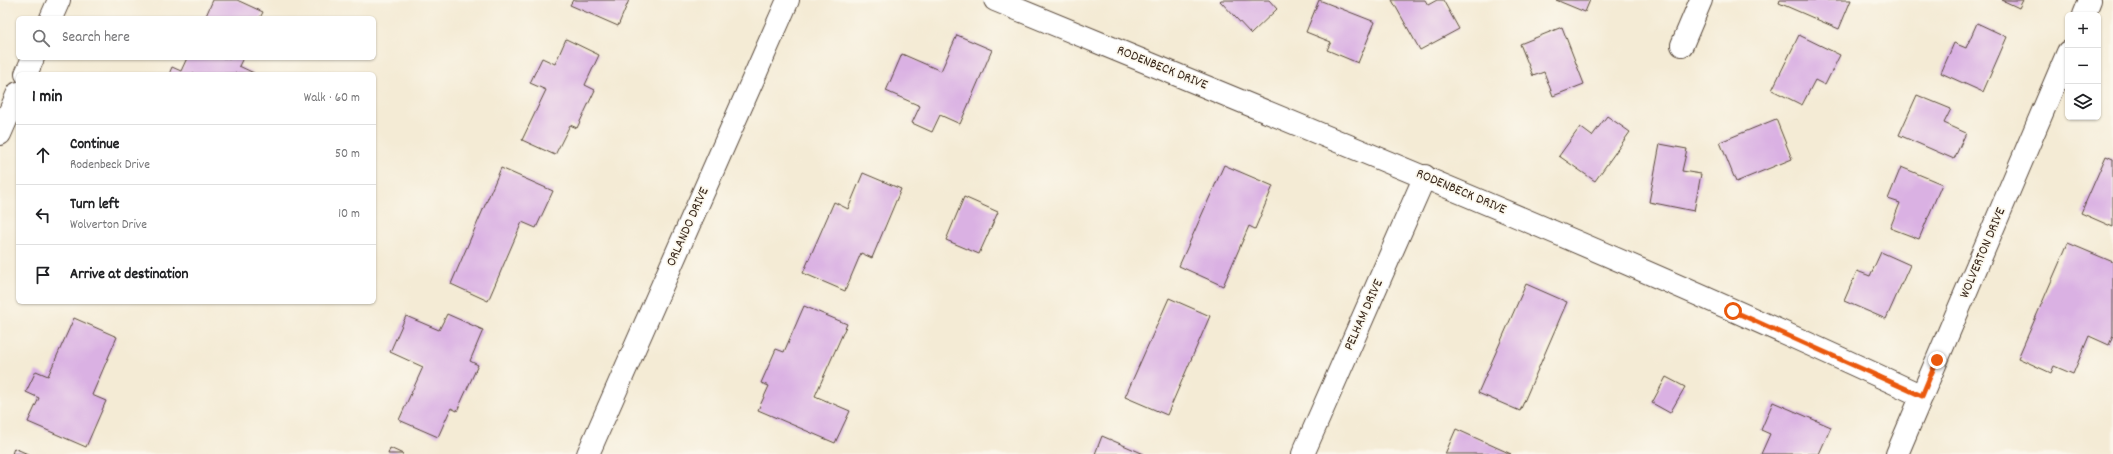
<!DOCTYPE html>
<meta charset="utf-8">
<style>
:root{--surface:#fff;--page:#f6f6f6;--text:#202124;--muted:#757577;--line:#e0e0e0}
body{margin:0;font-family:Dekko,sans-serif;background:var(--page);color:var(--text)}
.controls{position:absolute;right:12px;top:12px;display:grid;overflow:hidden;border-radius:6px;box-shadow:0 1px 3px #0004}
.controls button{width:36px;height:36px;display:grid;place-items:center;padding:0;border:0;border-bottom:1px solid var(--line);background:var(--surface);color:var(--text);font:20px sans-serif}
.stop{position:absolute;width:12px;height:12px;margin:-9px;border:3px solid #ea580c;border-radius:50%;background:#fff}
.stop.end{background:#ea580c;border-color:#fff;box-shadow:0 1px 4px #0008}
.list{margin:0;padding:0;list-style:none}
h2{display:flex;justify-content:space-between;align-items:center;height:52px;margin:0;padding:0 16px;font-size:17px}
h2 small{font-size:13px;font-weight:400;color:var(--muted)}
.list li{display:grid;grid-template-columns:26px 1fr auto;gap:12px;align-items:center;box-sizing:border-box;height:60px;padding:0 16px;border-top:1px solid var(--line)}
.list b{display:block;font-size:15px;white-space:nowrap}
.list p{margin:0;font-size:13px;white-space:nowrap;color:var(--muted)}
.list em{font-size:13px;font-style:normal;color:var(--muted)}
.icon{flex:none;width:22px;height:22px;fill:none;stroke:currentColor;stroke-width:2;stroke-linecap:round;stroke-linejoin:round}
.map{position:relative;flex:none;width:2113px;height:454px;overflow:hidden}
.search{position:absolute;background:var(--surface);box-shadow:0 1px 3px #0004;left:16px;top:16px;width:360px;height:44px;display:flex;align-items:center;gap:10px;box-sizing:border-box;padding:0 14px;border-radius:6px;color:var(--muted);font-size:15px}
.panel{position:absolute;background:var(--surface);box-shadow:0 1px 3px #0004;left:16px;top:72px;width:360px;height:232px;border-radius:6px}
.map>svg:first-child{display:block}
.building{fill:#dab1e3}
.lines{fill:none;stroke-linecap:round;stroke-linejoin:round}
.minor-casing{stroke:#574739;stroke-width:24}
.minor{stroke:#fff;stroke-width:22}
.route{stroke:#ea580c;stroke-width:5}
.labels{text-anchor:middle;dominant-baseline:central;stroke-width:3.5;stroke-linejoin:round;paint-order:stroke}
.street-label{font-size:14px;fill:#3b2a1e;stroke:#fbf7ec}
</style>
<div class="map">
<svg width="2113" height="454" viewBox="0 0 2113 454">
<rect width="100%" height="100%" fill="#fbf7ec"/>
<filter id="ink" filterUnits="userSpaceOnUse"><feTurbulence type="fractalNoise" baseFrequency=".025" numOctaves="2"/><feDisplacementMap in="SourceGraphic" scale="8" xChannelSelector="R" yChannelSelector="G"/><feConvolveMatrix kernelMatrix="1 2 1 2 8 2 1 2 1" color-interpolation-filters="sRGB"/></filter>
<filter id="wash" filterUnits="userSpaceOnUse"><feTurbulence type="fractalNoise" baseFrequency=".012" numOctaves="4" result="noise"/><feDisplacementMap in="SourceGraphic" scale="16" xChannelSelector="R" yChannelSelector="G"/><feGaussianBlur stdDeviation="0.9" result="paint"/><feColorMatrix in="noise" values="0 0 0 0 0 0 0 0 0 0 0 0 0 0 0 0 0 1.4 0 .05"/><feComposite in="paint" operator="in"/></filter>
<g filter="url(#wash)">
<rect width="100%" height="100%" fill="#f4ebd5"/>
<g id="blocks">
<!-- building -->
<path class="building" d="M 213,0 L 237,0 L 263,12 L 260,18 L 205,18 Z
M 573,0 L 629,0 L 618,26 L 570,5 Z
M 1221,0 L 1269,0 L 1277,9 L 1251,34 L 1220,1 Z
M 1319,0 L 1375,22 L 1358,63 L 1327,50 L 1331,42 L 1306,32 Z
M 1392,0 L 1425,0 L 1428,5 L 1437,0 L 1443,0 L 1459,29 L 1420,50 Z
M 1556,0 L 1590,0 L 1585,12 Z
M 1780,0 L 1851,0 L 1839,29 L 1779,3 Z
M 2002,0 L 2023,0 L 2019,8 Z
M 1977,23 L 2007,37 L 1983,92 L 1941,73 L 1954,43 L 1966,48 Z
M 1562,27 L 1584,84 L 1553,96 L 1544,72 L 1533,76 L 1520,44 Z
M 957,35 L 992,50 L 960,124 L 940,115 L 932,132 L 912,123 L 920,106 L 886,91 L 902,54 L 941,71 Z
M 1799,35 L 1840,55 L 1825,85 L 1815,80 L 1802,105 L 1772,90 Z
M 566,39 L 599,55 L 585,85 L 595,90 L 577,128 L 570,125 L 555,155 L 522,140 L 546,90 L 530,83 L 542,58 L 555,64 Z
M 187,58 L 243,58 L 239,66 L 254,73 L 169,74 L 172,67 L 181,71 Z
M 1917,95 L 1951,109 L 1944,123 L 1966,133 L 1954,159 L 1899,135 Z
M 1607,116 L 1630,132 L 1595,181 L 1559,156 L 1580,127 L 1592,136 Z
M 1776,119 L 1792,159 L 1736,182 L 1720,142 Z
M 1660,144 L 1687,149 L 1682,171 L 1701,174 L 1694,211 L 1649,202 Z
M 2106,156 L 2113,159 L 2113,227 L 2081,213 Z
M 1224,165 L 1273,186 L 1255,229 L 1249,226 L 1223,286 L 1179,266 Z
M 1901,167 L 1942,184 L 1919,239 L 1890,228 L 1900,203 L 1888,199 Z
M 501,168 L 553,191 L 536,228 L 522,222 L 488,301 L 451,284 Z
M 863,173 L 901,189 L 872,258 L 861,253 L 845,291 L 803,273 L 834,202 L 848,209 Z
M 964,197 L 998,212 L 979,254 L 946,240 Z
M 2068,243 L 2113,262 L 2113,335 L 2109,345 L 2089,336 L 2073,374 L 2054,366 L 2051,373 L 2018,358 Z
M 1881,252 L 1910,265 L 1886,319 L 1844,301 L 1857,271 L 1870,276 Z
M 1526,284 L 1567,302 L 1520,411 L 1478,393 Z
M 1169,298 L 1210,316 L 1167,415 L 1125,397 Z
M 804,306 L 847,324 L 815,396 L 850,411 L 835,443 L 758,410 L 769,386 L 761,383 L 776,349 L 784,352 Z
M 447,314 L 483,330 L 470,361 L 478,365 L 457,411 L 451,408 L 438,437 L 399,420 L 423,367 L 390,352 L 406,316 L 439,330 Z
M 74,318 L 117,337 L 92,395 L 106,401 L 86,447 L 28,422 L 39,398 L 26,392 L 36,371 L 48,376 Z
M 1666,377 L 1685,387 L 1670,413 L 1652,403 Z
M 1773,402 L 1831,427 L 1819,454 L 1761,454 L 1770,434 L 1761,430 Z
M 1456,429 L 1511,454 L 1445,454 Z
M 1102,436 L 1144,454 L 1095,454 Z
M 14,448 L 28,454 L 12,454 Z
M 390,448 L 403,454 L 388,454 Z"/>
</g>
</g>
<g filter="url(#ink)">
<use href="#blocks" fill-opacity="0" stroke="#574739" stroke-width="1"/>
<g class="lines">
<defs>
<path id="minor" d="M 995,0 C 1306,128 1618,254 1922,396
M 2084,15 L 2090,0
M 51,18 L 59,0
M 1682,45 L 1701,0
M 26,74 L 33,58
M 0,134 L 18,93
M 588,454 L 788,0
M 1303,454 L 1425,176
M 1897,454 L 2068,52"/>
</defs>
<!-- minor casing -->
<use href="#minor" class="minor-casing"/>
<!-- minor -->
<use href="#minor" class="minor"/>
</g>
</g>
<g class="lines" filter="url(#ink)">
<!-- route -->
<path class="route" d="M 1733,311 L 1922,396 L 1937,360"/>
</g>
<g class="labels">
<!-- street labels -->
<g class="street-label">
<text transform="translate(1162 68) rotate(22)">RODENBECK DRIVE</text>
<text transform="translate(1461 192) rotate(23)">RODENBECK DRIVE</text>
<text transform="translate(688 227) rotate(-66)">ORLANDO DRIVE</text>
<text transform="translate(1983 253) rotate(-67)">WOLVERTON DRIVE</text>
<text transform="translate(1364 315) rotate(-66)">PELHAM DRIVE</text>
</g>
</g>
</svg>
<div class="controls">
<button>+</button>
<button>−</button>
<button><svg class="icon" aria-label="layers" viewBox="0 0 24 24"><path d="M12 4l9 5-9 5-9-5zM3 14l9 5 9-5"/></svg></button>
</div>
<div class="stop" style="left:1733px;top:311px"></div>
<div class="stop end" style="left:1937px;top:360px"></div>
<div class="search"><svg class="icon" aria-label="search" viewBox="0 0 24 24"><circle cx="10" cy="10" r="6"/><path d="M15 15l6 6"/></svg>Search here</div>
<section class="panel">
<h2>1 min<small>Walk · 60 m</small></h2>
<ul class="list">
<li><svg class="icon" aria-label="ahead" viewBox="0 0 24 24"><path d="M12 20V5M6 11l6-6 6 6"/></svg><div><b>Continue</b><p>Rodenbeck Drive</p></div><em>50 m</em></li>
<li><svg class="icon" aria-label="left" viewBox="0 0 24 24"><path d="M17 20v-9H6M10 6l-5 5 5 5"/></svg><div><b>Turn left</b><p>Wolverton Drive</p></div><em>10 m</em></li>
<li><svg class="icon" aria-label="arrive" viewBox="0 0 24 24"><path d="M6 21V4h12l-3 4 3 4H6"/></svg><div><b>Arrive at destination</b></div></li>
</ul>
</section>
</div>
